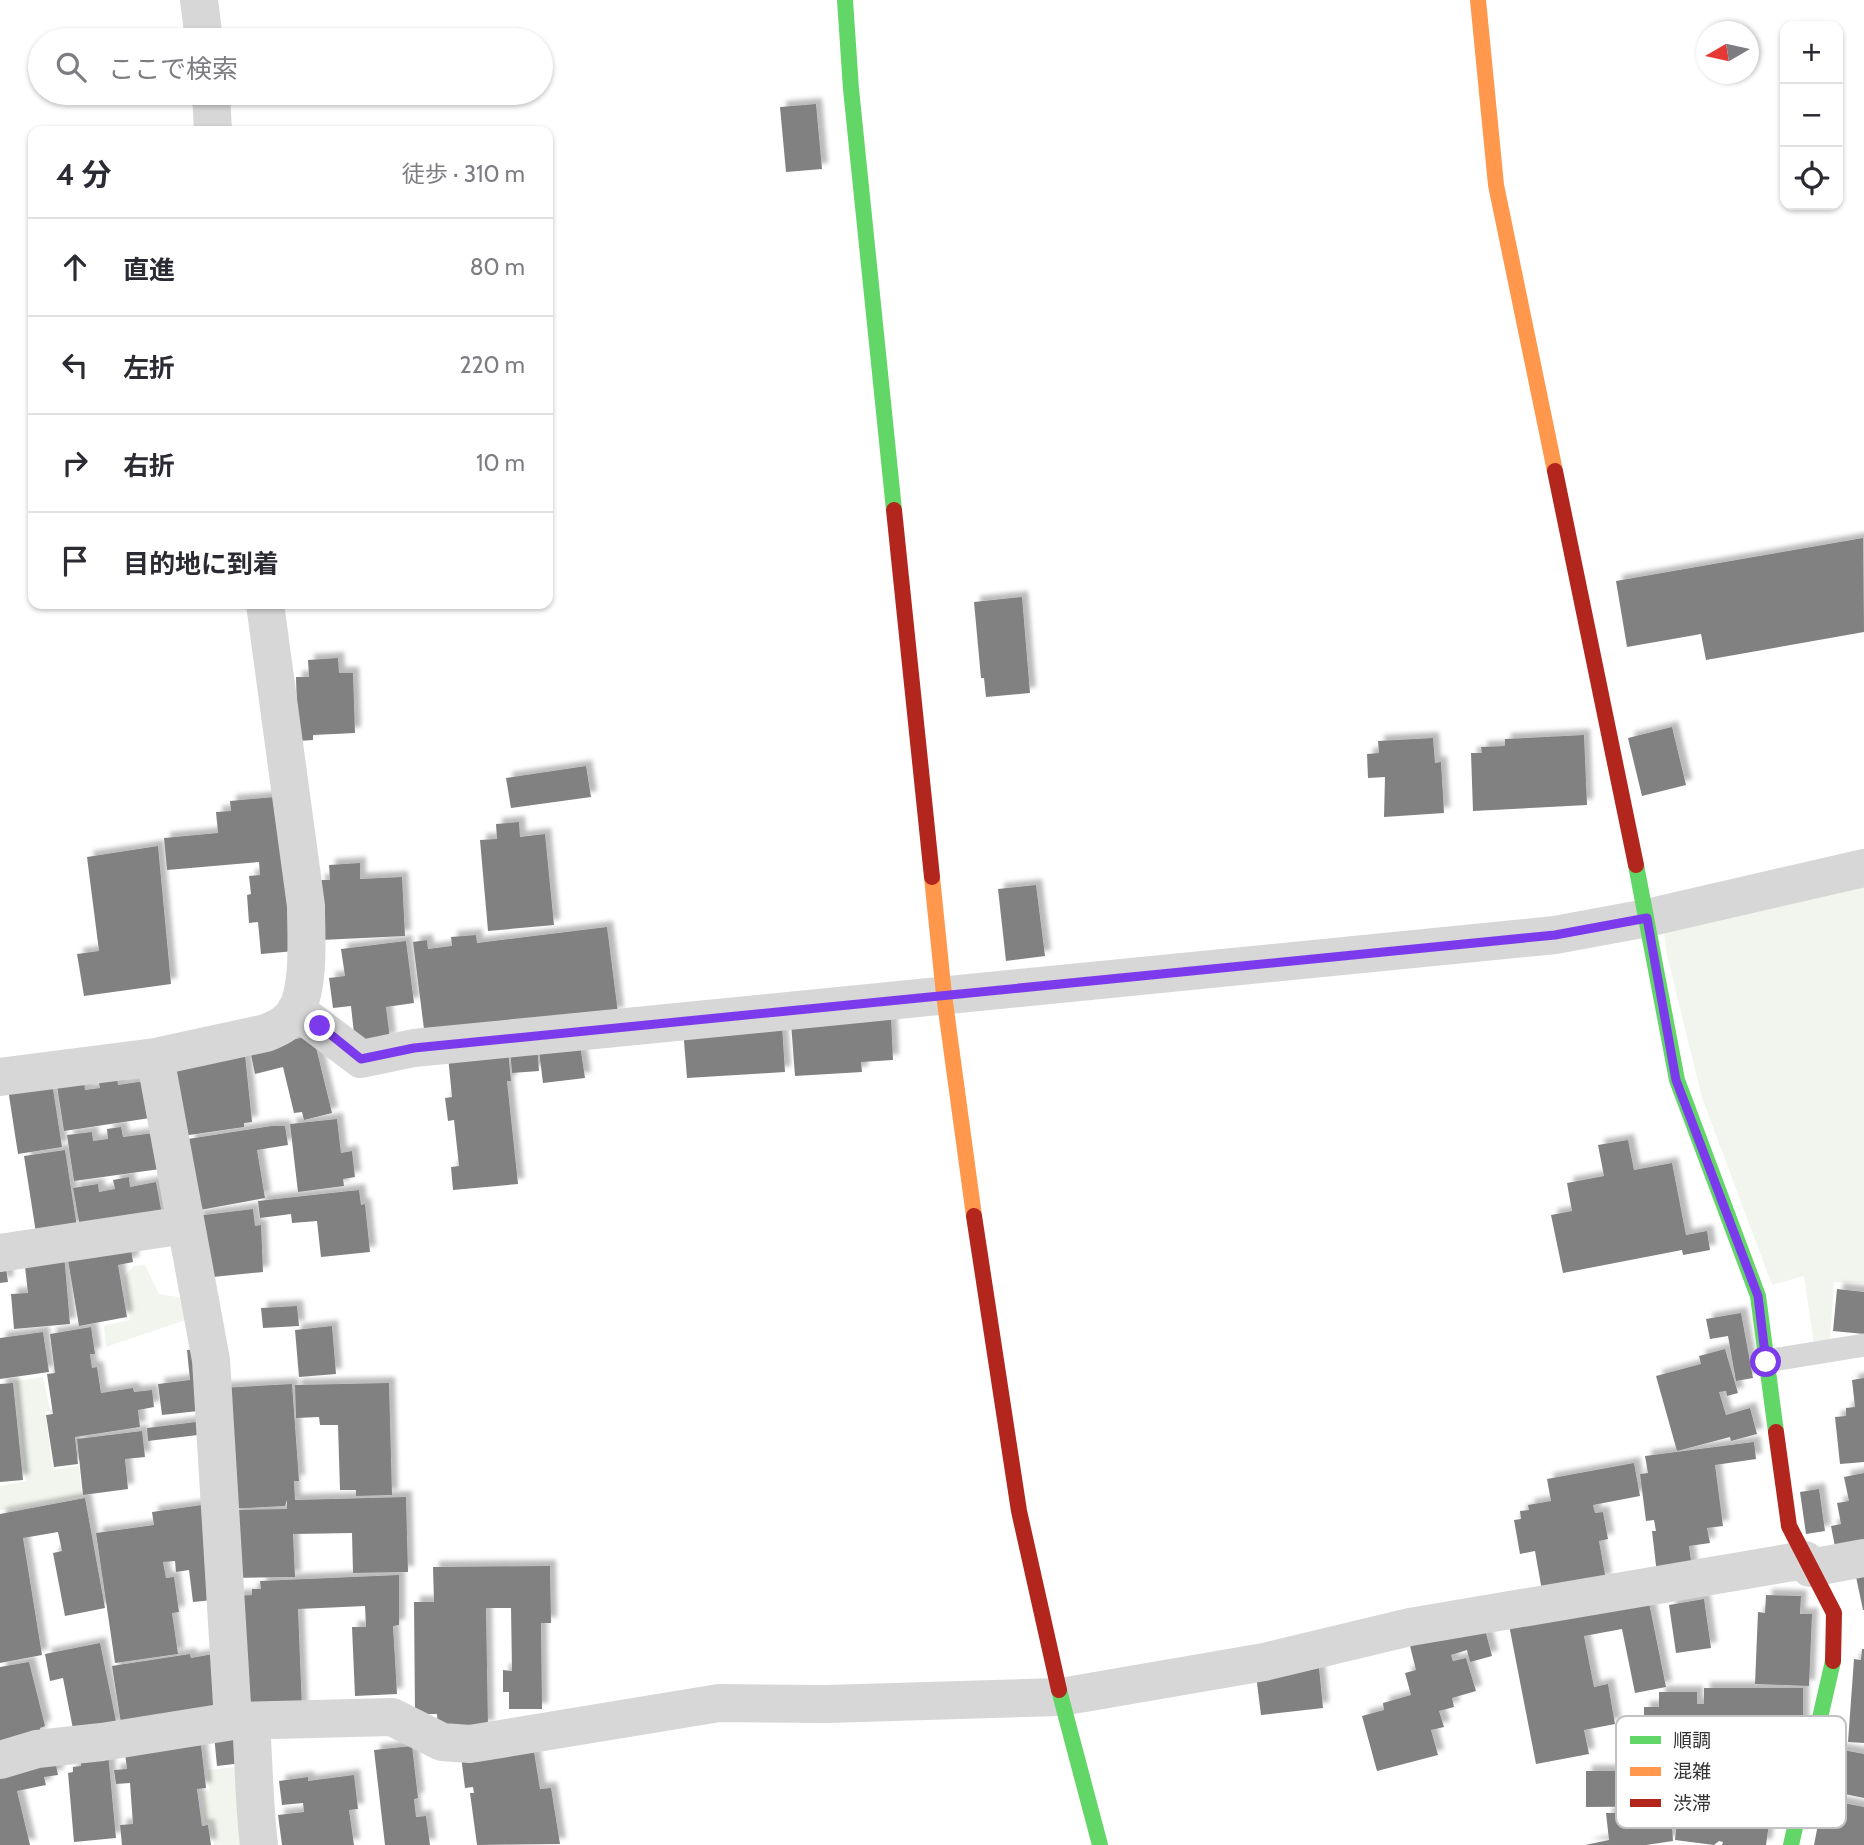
<!DOCTYPE html>
<html lang="ja">
<meta charset="utf-8">
<style>
:root{--surface:#fff;--page:#f2f2f3;--text:#2b2b33;--muted:#7c7c81;--line:#e1e1e2}
body{margin:0;font-family:Cabin,"Noto Sans JP",sans-serif;background:var(--page);color:var(--text)}
.controls{position:absolute;right:21px;top:21px;display:grid;overflow:hidden;border-radius:14px;box-shadow:0 2px 5px #0004}
.controls button{width:63px;height:63px;display:grid;place-items:center;padding:0;border:0;border-bottom:2px solid var(--line);background:var(--surface);color:var(--text);font:35px sans-serif}
.compass{position:absolute;left:1696px;top:21px;width:63px;height:63px;border-radius:50%;background:var(--surface);box-shadow:0 2px 5px #0004;rotate:261deg}
.stop{position:absolute;width:21px;height:21px;margin:-16px;border:5px solid #7c3aed;border-radius:50%;background:#fff}
.stop.end{background:#7c3aed;border-color:#fff;box-shadow:0 2px 7px #0008}
.list{margin:0;padding:0;list-style:none}
h2{display:flex;justify-content:space-between;align-items:center;height:91px;margin:0;padding:0 28px;font-size:30px}
h2 small{font-size:23px;font-weight:400;color:var(--muted)}
.list li{display:grid;grid-template-columns:46px 1fr auto;gap:21px;align-items:center;box-sizing:border-box;height:98px;padding:0 28px;border-top:2px solid var(--line)}
.list b{display:block;font-size:26px;white-space:nowrap}
.list em{font-size:23px;font-style:normal;color:var(--muted)}
.icon{flex:none;width:38px;height:38px;fill:none;stroke:currentColor;stroke-width:2;stroke-linecap:round;stroke-linejoin:round}
.map{position:relative;flex:none;width:1864px;height:1845px;overflow:hidden}
.search{position:absolute;background:var(--surface);box-shadow:0 2px 5px #0004;left:28px;top:28px;width:525px;height:77px;display:flex;align-items:center;gap:18px;box-sizing:border-box;padding:0 24px;border-radius:38px;color:var(--muted);font-size:26px}
.panel{position:absolute;background:var(--surface);box-shadow:0 2px 5px #0004;left:28px;top:126px;width:525px;height:483px;border-radius:14px}
.map>svg:first-child{display:block}
.green{fill:#f1f5ed}
.building{fill:#818181;filter:url(#shadow)}
.lines{fill:none;stroke-linecap:round;stroke-linejoin:round}
.lane{stroke:#d7d7d7;stroke-width:23}
.street{stroke:#d7d7d7;stroke-width:38}
.fast{stroke:#63d668;stroke-width:16}
.slow{stroke:#ff974d;stroke-width:16}
.jam{stroke:#b3261e;stroke-width:16}
.route{stroke:#7c3aed;stroke-width:9}
.key{fill:#fff;stroke:#c2c2c2;stroke-width:2}
.key-label{font-size:19px;fill:#333}
</style>
<div class="map">
<svg width="1864" height="1845" viewBox="0 0 1864 1845">
<defs>
<filter id="shadow"><feDropShadow dx="6" dy="-6" stdDeviation="2" flood-color="#0004"/></filter>
</defs>
<rect width="100%" height="100%" fill="#fff"/>
<!-- green -->
<path class="green" d="M 1864,879 L 1864,1283 L 1834,1282 L 1830,1340 L 1814,1344 L 1804,1276 L 1772,1285 L 1702,1098 L 1666,951 L 1664,931 Z
M 145,1265 L 159,1294 L 178,1297 L 190,1304 L 191,1318 L 106,1347 L 104,1326 L 130,1320 L 124,1277 L 134,1266 Z
M 43,1377 L 50,1411 L 45,1412 L 53,1470 L 79,1466 L 82,1496 L 0,1510 L 0,1486 L 26,1481 L 16,1381 Z
M 245,1766 L 253,1845 L 214,1845 L 212,1822 L 205,1822 L 202,1791 L 209,1790 L 208,1770 Z"/>
<!-- building -->
<path class="building" d="M 816,104 L 822,169 L 786,172 L 780,107 Z
M 1863,538 L 1864,632 L 1706,660 L 1701,634 L 1627,647 L 1616,581 Z
M 1022,597 L 1030,693 L 986,697 L 984,678 L 981,678 L 974,602 Z
M 338,658 L 339,673 L 353,673 L 355,733 L 313,735 L 313,740 L 298,741 L 296,677 L 309,677 L 308,660 Z
M 1672,727 L 1686,785 L 1642,796 L 1628,738 Z
M 1584,735 L 1587,805 L 1473,811 L 1471,753 L 1482,753 L 1481,747 L 1505,746 L 1505,739 Z
M 1433,738 L 1435,763 L 1441,762 L 1444,813 L 1384,817 L 1385,777 L 1368,778 L 1367,754 L 1379,753 L 1378,741 Z
M 586,766 L 591,797 L 511,808 L 506,778 Z
M 275,797 L 295,951 L 261,954 L 258,922 L 249,923 L 247,895 L 251,894 L 249,876 L 260,875 L 259,862 L 167,870 L 164,838 L 218,833 L 216,812 L 231,811 L 230,801 Z
M 519,822 L 520,837 L 545,834 L 554,925 L 488,931 L 480,840 L 497,839 L 496,824 Z
M 158,846 L 171,984 L 84,996 L 77,954 L 99,951 L 87,857 Z
M 360,863 L 360,879 L 402,877 L 405,936 L 321,940 L 319,880 L 330,880 L 329,865 Z
M 1036,885 L 1045,956 L 1006,961 L 998,889 Z
M 607,927 L 618,1013 L 425,1037 L 413,942 L 427,940 L 428,949 L 452,946 L 451,937 L 476,935 L 477,943 Z
M 406,941 L 414,1003 L 386,1007 L 390,1039 L 355,1043 L 351,1006 L 333,1008 L 329,978 L 345,976 L 341,949 Z
M 891,1017 L 893,1060 L 861,1062 L 862,1072 L 795,1076 L 791,1023 Z
M 782,1026 L 785,1072 L 687,1078 L 683,1029 Z
M 313,1035 L 332,1113 L 304,1120 L 302,1112 L 294,1113 L 283,1067 L 255,1074 L 250,1050 Z
M 537,1045 L 539,1071 L 512,1073 L 510,1048 Z
M 580,1045 L 585,1078 L 543,1083 L 539,1051 Z
M 508,1050 L 511,1081 L 507,1081 L 518,1184 L 453,1190 L 451,1167 L 459,1166 L 454,1120 L 448,1121 L 445,1098 L 452,1097 L 448,1056 Z
M 245,1055 L 252,1122 L 244,1123 L 244,1127 L 182,1136 L 171,1066 Z
M 117,1076 L 118,1085 L 145,1081 L 150,1118 L 64,1131 L 57,1086 L 84,1082 L 85,1090 L 100,1088 L 98,1079 Z
M 52,1083 L 62,1147 L 18,1154 L 8,1089 Z
M 337,1119 L 341,1153 L 352,1151 L 355,1177 L 343,1179 L 344,1186 L 298,1192 L 290,1124 Z
M 272,1126 L 285,1126 L 288,1145 L 257,1150 L 265,1198 L 200,1210 L 188,1139 Z
M 121,1127 L 123,1137 L 154,1133 L 160,1169 L 74,1181 L 67,1135 L 92,1132 L 93,1141 L 108,1139 L 107,1129 Z
M 1628,1140 L 1634,1170 L 1672,1163 L 1686,1235 L 1707,1231 L 1710,1250 L 1683,1255 L 1682,1250 L 1563,1273 L 1551,1215 L 1572,1211 L 1567,1183 L 1604,1176 L 1598,1145 Z
M 65,1150 L 77,1227 L 36,1233 L 24,1156 Z
M 129,1177 L 130,1187 L 156,1182 L 163,1220 L 81,1233 L 73,1188 L 98,1184 L 99,1192 L 115,1189 L 113,1180 Z
M 359,1190 L 361,1205 L 365,1204 L 370,1252 L 321,1257 L 317,1221 L 292,1223 L 291,1214 L 260,1218 L 258,1201 Z
M 253,1209 L 255,1226 L 261,1225 L 263,1272 L 203,1278 L 196,1216 Z
M 130,1243 L 133,1262 L 118,1265 L 127,1317 L 79,1326 L 68,1260 Z
M 64,1254 L 70,1324 L 14,1329 L 11,1294 L 28,1293 L 24,1258 Z
M 0,1261 L 5,1261 L 8,1282 L 0,1283 Z
M 1837,1289 L 1864,1292 L 1864,1334 L 1833,1331 Z
M 297,1306 L 299,1326 L 263,1328 L 261,1308 Z
M 1741,1313 L 1753,1378 L 1736,1381 L 1728,1336 L 1710,1339 L 1706,1319 Z
M 332,1326 L 336,1374 L 299,1377 L 295,1330 Z
M 91,1327 L 95,1354 L 90,1354 L 92,1368 L 97,1367 L 101,1393 L 133,1388 L 134,1392 L 152,1390 L 154,1407 L 138,1410 L 140,1427 L 75,1437 L 78,1464 L 54,1467 L 46,1415 L 53,1414 L 47,1374 L 55,1373 L 50,1334 Z
M 43,1332 L 49,1372 L 0,1379 L 0,1338 Z
M 199,1349 L 207,1410 L 162,1415 L 158,1384 L 190,1380 L 187,1350 Z
M 1725,1349 L 1738,1393 L 1727,1396 L 1726,1391 L 1719,1392 L 1726,1415 L 1750,1408 L 1757,1434 L 1731,1441 L 1730,1437 L 1677,1451 L 1656,1376 L 1701,1364 L 1699,1356 Z
M 1864,1378 L 1864,1462 L 1840,1464 L 1835,1417 L 1846,1416 L 1846,1408 L 1855,1407 L 1852,1380 Z
M 13,1383 L 23,1480 L 0,1482 L 0,1384 Z
M 389,1383 L 392,1495 L 356,1496 L 356,1490 L 340,1490 L 338,1425 L 320,1425 L 319,1417 L 296,1418 L 295,1385 Z
M 292,1384 L 299,1481 L 294,1481 L 295,1500 L 406,1497 L 408,1572 L 353,1573 L 352,1533 L 293,1534 L 295,1577 L 232,1578 L 234,1510 L 287,1509 L 287,1500 L 285,1506 L 229,1509 L 221,1388 Z
M 204,1421 L 206,1434 L 148,1441 L 147,1428 Z
M 142,1431 L 145,1457 L 125,1459 L 128,1489 L 83,1495 L 77,1439 Z
M 1754,1442 L 1756,1459 L 1715,1465 L 1723,1526 L 1707,1528 L 1710,1543 L 1689,1546 L 1692,1569 L 1657,1574 L 1652,1531 L 1656,1531 L 1654,1520 L 1646,1521 L 1640,1474 L 1648,1473 L 1645,1456 Z
M 1634,1463 L 1640,1496 L 1593,1505 L 1595,1513 L 1603,1512 L 1608,1539 L 1599,1541 L 1606,1580 L 1542,1591 L 1535,1551 L 1520,1554 L 1514,1520 L 1521,1519 L 1520,1511 L 1529,1510 L 1528,1505 L 1551,1501 L 1547,1479 Z
M 1864,1473 L 1864,1547 L 1836,1552 L 1831,1526 L 1841,1524 L 1837,1503 L 1849,1501 L 1844,1477 Z
M 1819,1489 L 1825,1531 L 1806,1534 L 1800,1492 Z
M 85,1498 L 105,1608 L 65,1616 L 53,1553 L 62,1551 L 58,1532 L 23,1538 L 42,1655 L 0,1663 L 0,1514 Z
M 209,1504 L 213,1600 L 193,1602 L 189,1570 L 176,1572 L 175,1561 L 163,1562 L 166,1578 L 174,1577 L 179,1612 L 172,1613 L 178,1654 L 115,1663 L 96,1533 L 154,1525 L 152,1512 Z
M 550,1566 L 551,1623 L 541,1623 L 542,1709 L 509,1709 L 509,1692 L 503,1692 L 503,1670 L 512,1671 L 511,1608 L 486,1608 L 488,1726 L 438,1727 L 437,1714 L 415,1714 L 414,1602 L 434,1602 L 433,1567 Z
M 1864,1570 L 1864,1610 L 1863,1610 L 1855,1572 Z
M 399,1575 L 399,1625 L 393,1626 L 397,1694 L 355,1696 L 352,1627 L 366,1627 L 365,1606 L 298,1609 L 302,1709 L 240,1712 L 235,1596 L 252,1595 L 252,1589 L 261,1589 L 260,1581 Z
M 1647,1593 L 1666,1687 L 1635,1693 L 1622,1629 L 1584,1636 L 1594,1687 L 1608,1684 L 1615,1724 L 1584,1730 L 1589,1754 L 1536,1764 L 1509,1625 Z
M 1766,1595 L 1801,1596 L 1800,1614 L 1812,1614 L 1809,1686 L 1755,1684 L 1758,1612 L 1765,1613 Z
M 1704,1599 L 1711,1648 L 1676,1653 L 1669,1605 Z
M 1483,1622 L 1492,1656 L 1470,1662 L 1467,1650 L 1451,1655 L 1453,1661 L 1466,1658 L 1476,1691 L 1452,1698 L 1454,1707 L 1439,1711 L 1444,1727 L 1431,1730 L 1438,1755 L 1377,1771 L 1362,1716 L 1384,1710 L 1383,1703 L 1411,1695 L 1405,1673 L 1416,1670 L 1409,1642 Z
M 100,1643 L 117,1726 L 74,1734 L 63,1678 L 50,1681 L 45,1654 Z
M 1862,1649 L 1864,1649 L 1864,1743 L 1848,1742 L 1854,1659 L 1861,1660 Z
M 219,1653 L 228,1712 L 122,1730 L 112,1666 L 190,1654 L 191,1658 Z
M 29,1662 L 45,1726 L 40,1728 L 41,1734 L 0,1743 L 0,1667 Z
M 1319,1668 L 1323,1708 L 1261,1715 L 1256,1675 Z
M 1704,1688 L 1803,1688 L 1803,1739 L 1773,1739 L 1773,1719 L 1705,1719 L 1705,1806 L 1586,1807 L 1586,1771 L 1644,1771 L 1644,1707 L 1659,1707 L 1659,1692 L 1697,1692 L 1697,1704 L 1704,1704 Z
M 239,1732 L 243,1763 L 217,1766 L 214,1735 Z
M 201,1745 L 206,1788 L 197,1789 L 202,1826 L 208,1825 L 211,1845 L 122,1845 L 120,1825 L 133,1824 L 130,1783 L 116,1784 L 114,1770 L 127,1769 L 125,1753 Z
M 412,1746 L 418,1798 L 414,1799 L 416,1817 L 426,1816 L 430,1845 L 385,1845 L 374,1750 Z
M 533,1746 L 540,1789 L 551,1788 L 560,1844 L 477,1845 L 470,1793 L 474,1793 L 473,1787 L 465,1788 L 461,1756 Z
M 1838,1749 L 1864,1754 L 1864,1798 L 1830,1791 Z
M 108,1753 L 116,1838 L 74,1842 L 68,1773 L 73,1772 L 73,1767 L 81,1766 L 80,1755 Z
M 55,1760 L 58,1775 L 44,1777 L 46,1785 L 17,1791 L 30,1845 L 0,1845 L 0,1771 Z
M 354,1775 L 358,1809 L 349,1810 L 354,1845 L 282,1845 L 278,1815 L 304,1812 L 303,1803 L 282,1805 L 279,1781 L 308,1777 L 308,1781 Z
M 1833,1801 L 1864,1807 L 1864,1845 L 1814,1845 L 1819,1819 L 1830,1821 Z
M 1671,1812 L 1673,1841 L 1646,1845 L 1585,1845 L 1609,1840 L 1606,1813 Z
M 1678,1812 L 1769,1823 L 1766,1845 L 1722,1845 L 1723,1842 L 1719,1841 L 1714,1845 L 1675,1840 Z"/>
<g class="lines">
<!-- lane -->
<path class="lane" d="M 1766,1361 L 1864,1345"/>
<!-- street -->
<path class="street" d="M 199,0 L 204,40
M 211,93 L 213,131
M 296,1010 L 361,1059 L 414,1048 L 1555,935 L 1647,918 L 1864,868
M 155,1057 L 211,1360 L 233,1721
M 0,1077 L 155,1057 L 266,1033 C 278,1028 289,1023 296,1011 C 310,986 306,934 306,906 L 265,604
M 0,1253 L 185,1225
M 1810,1568 L 1864,1558
M 251,1723 C 254,1764 254,1804 259,1845
M 0,1760 L 37,1749 L 102,1742 L 233,1721 L 392,1717 L 442,1742 L 470,1744 L 719,1703 L 827,1704 L 1061,1697 L 1264,1662 L 1410,1627 L 1805,1560"/>
<!-- fast -->
<path class="fast" d="M 845,0 L 851,89 L 894,510
M 1636,865 L 1677,1080 L 1758,1296 L 1776,1432
M 1059,1690 L 1100,1845
M 1791,1845 L 1833,1661"/>
<!-- slow -->
<path class="slow" d="M 1478,0 L 1496,185 L 1555,471
M 932,877 L 944,995 L 974,1216"/>
<!-- jam -->
<path class="jam" d="M 1555,471 L 1636,865
M 894,510 L 932,877
M 974,1216 L 1019,1511 L 1059,1690
M 1776,1432 L 1789,1526 L 1834,1613 L 1833,1661"/>
</g>
<g class="lines">
<!-- route -->
<path class="route" d="M 320,1026 L 361,1059 L 414,1048 L 1555,935 L 1647,918 L 1676,1080 L 1758,1296 L 1766,1362"/>
</g>
<!-- legend -->
<rect x="1616" y="1716" width="230" height="112" rx="10" class="key"/>
<rect x="1630" y="1736" width="31" height="8" fill="#63d668"/>
<rect x="1630" y="1767" width="31" height="9" fill="#ff974d"/>
<rect x="1630" y="1799" width="31" height="8" fill="#b3261e"/>
<g class="key-label">
<text x="1673" y="1747">順調</text>
<text x="1673" y="1778">混雑</text>
<text x="1673" y="1810">渋滞</text>
</g>
</svg>
<div class="controls">
<button>+</button>
<button>−</button>
<button><svg class="icon" aria-label="locate" viewBox="0 0 24 24"><circle cx="12" cy="12" r="6"/><path d="M12 2v4M12 18v4M2 12h4M18 12h4"/></svg></button>
</div>
<svg class="compass" viewBox="-18 -18 36 36"><path d="M0-13l5 13h-10z" fill="#e53935"/><path d="M0 13l5-13h-10z" fill="#7c7c81"/></svg>
<div class="stop" style="left:1766px;top:1362px"></div>
<div class="stop end" style="left:320px;top:1026px"></div>
<div class="search"><svg class="icon" aria-label="search" viewBox="0 0 24 24"><circle cx="10" cy="10" r="6"/><path d="M15 15l6 6"/></svg>ここで検索</div>
<section class="panel">
<h2>4 分<small>徒歩 · 310 m</small></h2>
<ul class="list">
<li><svg class="icon" aria-label="ahead" viewBox="0 0 24 24"><path d="M12 20V5M6 11l6-6 6 6"/></svg><div><b>直進</b></div><em>80 m</em></li>
<li><svg class="icon" aria-label="left" viewBox="0 0 24 24"><path d="M17 20v-9H6M10 6l-5 5 5 5"/></svg><div><b>左折</b></div><em>220 m</em></li>
<li><svg class="icon" aria-label="right" viewBox="0 0 24 24"><path d="M7 20v-9h11M14 6l5 5-5 5"/></svg><div><b>右折</b></div><em>10 m</em></li>
<li><svg class="icon" aria-label="arrive" viewBox="0 0 24 24"><path d="M6 21V4h12l-3 4 3 4H6"/></svg><div><b>目的地に到着</b></div></li>
</ul>
</section>
</div>
